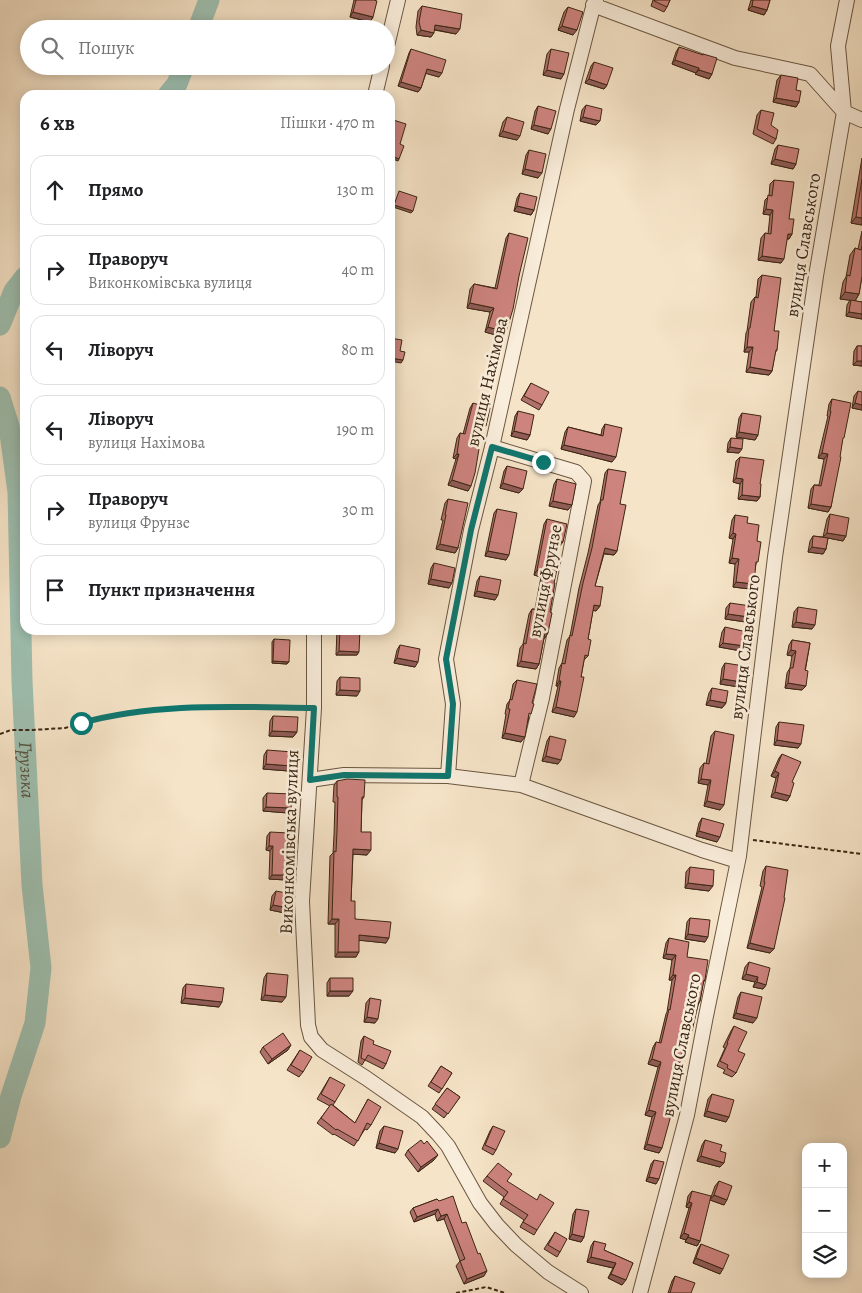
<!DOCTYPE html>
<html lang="uk">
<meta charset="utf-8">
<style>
:root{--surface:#fff;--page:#f2f2f2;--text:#202124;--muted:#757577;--line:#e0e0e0}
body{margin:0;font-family:Alegreya,serif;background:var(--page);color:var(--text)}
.controls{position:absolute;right:15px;bottom:15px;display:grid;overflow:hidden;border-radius:10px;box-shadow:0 2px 12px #0003}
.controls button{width:45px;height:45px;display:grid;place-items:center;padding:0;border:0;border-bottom:1px solid var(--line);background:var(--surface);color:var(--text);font:25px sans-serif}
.stop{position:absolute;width:15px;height:15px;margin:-11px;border:4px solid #0f766e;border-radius:50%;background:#fff}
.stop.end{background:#0f766e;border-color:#fff;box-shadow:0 1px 5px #0008}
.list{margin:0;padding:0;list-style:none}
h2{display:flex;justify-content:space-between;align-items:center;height:65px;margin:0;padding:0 20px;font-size:21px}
h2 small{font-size:16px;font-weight:400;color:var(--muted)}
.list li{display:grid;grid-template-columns:32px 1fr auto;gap:15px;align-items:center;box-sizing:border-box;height:70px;margin:0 10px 10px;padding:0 10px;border:1px solid var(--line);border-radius:15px}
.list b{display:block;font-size:19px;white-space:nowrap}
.list p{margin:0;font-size:16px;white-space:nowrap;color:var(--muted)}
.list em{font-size:16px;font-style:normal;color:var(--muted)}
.icon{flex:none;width:28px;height:28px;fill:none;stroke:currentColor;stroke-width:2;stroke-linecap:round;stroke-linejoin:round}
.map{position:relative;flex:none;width:862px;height:1293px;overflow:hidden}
.search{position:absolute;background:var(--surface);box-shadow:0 2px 12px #0003;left:20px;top:20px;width:375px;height:55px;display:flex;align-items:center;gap:12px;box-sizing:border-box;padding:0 18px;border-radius:28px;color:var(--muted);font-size:19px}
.panel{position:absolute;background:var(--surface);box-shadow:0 2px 12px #0003;left:20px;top:90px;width:375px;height:545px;border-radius:15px}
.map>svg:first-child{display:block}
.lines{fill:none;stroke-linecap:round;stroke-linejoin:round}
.river{stroke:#9ebfaf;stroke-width:21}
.street-casing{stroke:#6a5640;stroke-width:16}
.path{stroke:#3c2612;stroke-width:2;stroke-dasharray:4 2.5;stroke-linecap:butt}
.street{stroke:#f9eddb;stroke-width:14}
.wall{fill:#b0716c;stroke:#3c2612}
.shaded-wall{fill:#905c58;stroke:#3c2612}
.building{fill:#cd837e;stroke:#3c2612}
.route{stroke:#0f766e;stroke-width:6}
.labels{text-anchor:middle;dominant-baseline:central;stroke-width:5;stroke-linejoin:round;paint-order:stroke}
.street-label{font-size:18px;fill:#3c2612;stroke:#f9eddb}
.water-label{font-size:19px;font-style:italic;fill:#595441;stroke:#f9eddb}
</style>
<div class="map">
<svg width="862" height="1293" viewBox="0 0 862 1293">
<rect width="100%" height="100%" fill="#f6e4c8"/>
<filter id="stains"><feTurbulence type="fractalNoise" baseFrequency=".004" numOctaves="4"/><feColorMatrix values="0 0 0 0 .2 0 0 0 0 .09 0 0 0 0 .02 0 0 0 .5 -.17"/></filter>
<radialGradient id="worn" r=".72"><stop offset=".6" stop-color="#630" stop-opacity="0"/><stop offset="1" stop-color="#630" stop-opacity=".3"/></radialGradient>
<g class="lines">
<!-- river -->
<g class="river">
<path d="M 198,29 L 209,0"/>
<path d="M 168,95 L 177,84 L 184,66"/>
<path d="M 0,325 L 14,291 L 25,277"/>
<path id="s1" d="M 0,397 L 9,426 L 18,492 L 22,681 L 32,885 L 41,968 L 35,1023 L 11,1096 L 0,1138"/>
</g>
<defs>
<path id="street" d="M 593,5 L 735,58 L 810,74 L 844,112 L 862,120
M 386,50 L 398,0
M 375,95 L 382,66
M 492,447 L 576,472 L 584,481 L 542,698 L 521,785
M 314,630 L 314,708 L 302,901 L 308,1025 L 311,1037 L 322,1050 L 366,1078 L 422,1117 L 438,1134 L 448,1146 L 480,1203 L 497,1225 L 516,1245 L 548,1272 L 581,1293
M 448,776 L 453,704 L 446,659 L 471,530 L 492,447 L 567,109 L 592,11 L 596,0
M 310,780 L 344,775 L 448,776 L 521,785 L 702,850 L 738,861
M 640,1293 L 687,1115 L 706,1016 L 739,856 L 775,557 L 816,276 L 844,112 L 838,46 L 847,0"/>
</defs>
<!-- street casing -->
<use href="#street" class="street-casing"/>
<!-- path -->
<path class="path" d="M 0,734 L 11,730 L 32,730 L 65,728 L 98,719 L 148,710 L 195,706 L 302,708
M 753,840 L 862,854
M 456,1293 L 486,1287 L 505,1293"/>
<!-- street -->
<use href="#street" class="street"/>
</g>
<!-- wall -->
<path class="wall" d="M 354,0 L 356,0 L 373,17 L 370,22 L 350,17 Z
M 653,0 L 670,0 L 667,7 L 664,12 L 651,6 Z
M 751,0 L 770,0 L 767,10 L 764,15 L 748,10 Z
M 422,6 L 456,34 L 434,30 L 431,37 L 417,35 L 416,27 L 418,11 Z
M 568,7 L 573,35 L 558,30 L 564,12 Z
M 679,47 L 712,74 L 709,79 L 695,74 L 696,73 L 672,64 L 676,52 Z
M 411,49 L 439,77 L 426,73 L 421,88 L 418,92 L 398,86 L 409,53 Z
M 551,49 L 561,79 L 543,75 L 547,54 Z
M 594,62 L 607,85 L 604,89 L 585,83 L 591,66 Z
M 781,75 L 796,90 L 799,102 L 796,107 L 773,102 L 777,80 Z
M 586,105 L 600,121 L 596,125 L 580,121 L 582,110 Z
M 538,106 L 548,134 L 531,129 L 535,111 Z
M 761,110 L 776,139 L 773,144 L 753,134 L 757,115 Z
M 507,117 L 517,140 L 499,136 L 503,122 Z
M 778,145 L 796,164 L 793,169 L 771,164 L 775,149 Z
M 529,150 L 538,178 L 522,174 L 526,155 Z
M 862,158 L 862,225 L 851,223 Z
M 774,180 L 789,219 L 792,234 L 789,239 L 787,239 L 781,263 L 758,260 L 761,238 L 765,233 L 768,234 L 770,215 L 763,214 L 765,200 L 769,196 L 770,184 Z
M 520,193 L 534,210 L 531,215 L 514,211 L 517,198 Z
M 862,231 L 862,276 L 859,294 L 855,301 L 862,302 L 862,319 L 846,316 L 847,305 L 850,300 L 840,299 L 843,282 L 846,277 L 850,255 L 855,248 L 858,249 Z
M 509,233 L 503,337 L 485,332 L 490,312 L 467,308 L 470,289 L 474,284 L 495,288 L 506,238 Z
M 762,275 L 774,331 L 777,350 L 775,353 L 772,371 L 769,375 L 746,372 L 749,352 L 744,352 L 746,333 L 747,331 L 751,302 L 755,297 L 756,297 L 758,279 Z
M 857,346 L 862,346 L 862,366 L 853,365 L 854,351 Z
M 531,383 L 542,405 L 539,410 L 521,400 Z
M 858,391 L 862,410 L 852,408 L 854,396 Z
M 832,399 L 842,441 L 831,507 L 828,512 L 808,508 L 811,489 L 814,485 L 819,485 L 824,459 L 818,458 L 828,416 L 827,416 L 829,404 Z
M 473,403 L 482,431 L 468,491 L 448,485 L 456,459 L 453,458 L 457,438 L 460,433 L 463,434 L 470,408 Z
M 518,411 L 530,435 L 527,440 L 511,436 L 515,416 Z
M 742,413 L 758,435 L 755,440 L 736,437 L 739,418 Z
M 605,424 L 612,462 L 561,449 L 565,432 L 568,427 L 601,435 L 602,429 Z
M 731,438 L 739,453 L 727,452 L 728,443 Z
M 740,457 L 760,484 L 760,497 L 757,501 L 738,499 L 740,484 L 733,482 L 736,461 Z
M 507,466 L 523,489 L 519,493 L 500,488 L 504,471 Z
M 608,469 L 620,504 L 617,551 L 614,555 L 604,554 L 595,586 L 600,606 L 596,611 L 593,610 L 588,639 L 588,656 L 584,660 L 574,717 L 552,712 L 558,686 L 556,686 L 559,668 L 562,663 L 567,640 L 570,636 L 579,588 L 588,553 L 598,505 L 600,502 L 605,473 Z
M 557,479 L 568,510 L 549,506 L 554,484 Z
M 448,499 L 458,548 L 455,553 L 436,549 L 443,520 L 441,520 L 445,503 Z
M 497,509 L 506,560 L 485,556 L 494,513 Z
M 830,514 L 846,536 L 843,541 L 828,538 L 826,549 L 823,554 L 808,552 L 810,541 L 813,536 L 823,537 L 827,519 Z
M 735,515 L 747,523 L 757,541 L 756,564 L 750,589 L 733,587 L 735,564 L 729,563 L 733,539 L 729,538 L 732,520 Z
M 547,519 L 559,547 L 552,545 L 550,558 L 554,583 L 545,638 L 544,638 L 539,664 L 536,669 L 517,666 L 520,648 L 523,644 L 529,614 L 532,609 L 535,609 L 541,577 L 534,575 L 544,524 Z
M 434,563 L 449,588 L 428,584 L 431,568 Z
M 480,576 L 495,600 L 474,596 L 477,581 Z
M 730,603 L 749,617 L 746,622 L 725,619 L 726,608 Z
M 798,607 L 812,629 L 792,627 L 794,612 Z
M 725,627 L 745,646 L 741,651 L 719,647 L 722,632 Z
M 337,630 L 360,630 L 357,655 L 336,655 Z
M 274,639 L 289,662 L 287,664 L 272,663 L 272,642 Z
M 792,640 L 810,643 L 802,690 L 785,688 L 787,673 L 790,668 L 792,656 L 787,655 L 789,645 Z
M 400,645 L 415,667 L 394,663 L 397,650 Z
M 725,663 L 742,682 L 739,687 L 720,684 L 722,668 Z
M 340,677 L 357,696 L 336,695 L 337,681 Z
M 517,680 L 529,718 L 521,742 L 502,738 L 506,714 L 505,714 L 507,704 L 510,700 L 513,684 Z
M 712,688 L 726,703 L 722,708 L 706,705 L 709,693 Z
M 273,716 L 297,732 L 293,737 L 269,736 L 270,721 Z
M 779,722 L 798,748 L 774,745 L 776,727 Z
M 715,731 L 720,810 L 704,806 L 708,785 L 698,783 L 700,768 L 704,763 L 706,764 L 711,736 Z
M 550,736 L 558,764 L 542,761 L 547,741 Z
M 267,750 L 289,771 L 263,769 L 264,755 Z
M 782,754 L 790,796 L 787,801 L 771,797 L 776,778 L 771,776 L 779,758 Z
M 337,781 L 364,797 L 362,800 L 361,832 L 367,855 L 353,854 L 351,901 L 355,919 L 386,943 L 359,940 L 356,957 L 335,957 L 335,924 L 328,924 L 330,856 L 333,853 L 334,835 L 335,802 L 333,802 L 334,785 Z
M 267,793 L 291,808 L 288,813 L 263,811 L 263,798 Z
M 702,818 L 717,842 L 696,836 L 699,823 Z
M 270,832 L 287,861 L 290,875 L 286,880 L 269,879 L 270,851 L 266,850 L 267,836 Z
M 766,866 L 774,949 L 770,953 L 747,948 L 762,887 L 760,886 L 763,871 Z
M 690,867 L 709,891 L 685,888 L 686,872 Z
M 276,891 L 285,913 L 270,910 L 272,896 Z
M 690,918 L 705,942 L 685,939 L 687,922 Z
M 669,938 L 687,957 L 705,980 L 703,983 L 700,1001 L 698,1005 L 688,1036 L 681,1034 L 678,1048 L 677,1074 L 659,1153 L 644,1149 L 652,1117 L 645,1115 L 658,1067 L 648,1064 L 653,1047 L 656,1042 L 659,1043 L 666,1014 L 667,1012 L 672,980 L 669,980 L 672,960 L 663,958 L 666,943 Z
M 749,962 L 766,985 L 763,989 L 753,987 L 755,982 L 742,979 L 745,967 Z
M 267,973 L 282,1002 L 261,1000 L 264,978 Z
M 330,978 L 349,996 L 327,996 L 327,983 Z
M 186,984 L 219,1007 L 181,1003 L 183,988 Z
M 741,992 L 753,1023 L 733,1018 L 738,997 Z
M 370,998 L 375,1023 L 364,1022 L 366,1003 Z
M 734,1026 L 738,1051 L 736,1073 L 732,1077 L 723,1073 L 725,1070 L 717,1066 L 725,1048 L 723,1047 L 731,1031 Z
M 364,1036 L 373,1044 L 386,1064 L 383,1069 L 365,1060 L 362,1065 L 358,1062 L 361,1041 Z
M 263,1047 L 288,1050 L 268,1064 L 260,1052 Z
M 300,1050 L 303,1072 L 299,1077 L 287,1070 Z
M 441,1066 L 452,1073 L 439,1093 L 428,1086 Z
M 330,1077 L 335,1102 L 333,1105 L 355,1123 L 368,1099 L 371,1125 L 367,1130 L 365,1129 L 354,1146 L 334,1134 L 333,1135 L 317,1123 L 330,1106 L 317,1099 Z
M 447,1088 L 460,1097 L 444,1118 L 432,1109 Z
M 712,1094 L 726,1122 L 704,1116 L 708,1099 Z
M 384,1126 L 395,1153 L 376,1148 L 380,1131 Z
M 493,1126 L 496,1150 L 493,1155 L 482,1149 L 490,1131 Z
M 705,1140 L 720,1151 L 724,1163 L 720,1167 L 697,1161 L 702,1145 Z
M 424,1144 L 434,1160 L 418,1172 L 405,1155 L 408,1150 Z
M 654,1160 L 656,1184 L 646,1181 L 651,1164 Z
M 487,1176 L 507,1181 L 537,1230 L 534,1235 L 520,1227 L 524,1220 L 500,1204 L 504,1197 L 483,1181 Z
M 719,1181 L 724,1205 L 710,1200 L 715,1186 Z
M 692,1191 L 700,1241 L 697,1246 L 685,1242 L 686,1240 L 680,1238 L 689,1208 L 686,1207 L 688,1196 Z
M 437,1199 L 462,1223 L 484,1276 L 464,1284 L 456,1266 L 460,1261 L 444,1219 L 437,1221 L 435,1214 L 414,1222 L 410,1212 L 413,1208 Z
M 576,1209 L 584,1237 L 581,1242 L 569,1239 L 573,1214 Z
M 555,1232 L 560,1252 L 557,1257 L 544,1249 Z
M 594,1241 L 604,1250 L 633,1263 L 622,1285 L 608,1278 L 613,1268 L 587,1262 L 591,1246 Z
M 701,1244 L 720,1274 L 693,1263 L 698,1249 Z
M 675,1276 L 691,1293 L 668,1293 L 672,1281 Z"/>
<!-- shaded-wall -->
<path class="shaded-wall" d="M 752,6 L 767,10 L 764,15 L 748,10 Z
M 353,12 L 373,17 L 370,22 L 350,17 Z
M 435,25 L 460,29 L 456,34 L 432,29 Z
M 562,26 L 577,30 L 573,35 L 558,30 Z
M 421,30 L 434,33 L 431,37 L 417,35 Z
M 675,60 L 699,68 L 696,73 L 672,64 Z
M 427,69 L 442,73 L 439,77 L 424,73 Z
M 547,70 L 564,74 L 561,79 L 543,75 Z
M 699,70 L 712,74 L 709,79 L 695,74 Z
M 589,79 L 607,85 L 604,89 L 585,83 Z
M 401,82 L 421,88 L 418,92 L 398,86 Z
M 776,98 L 799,102 L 796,107 L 773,102 Z
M 583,117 L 600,121 L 596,125 L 580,121 Z
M 534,125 L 551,129 L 548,134 L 531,129 Z
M 503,131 L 520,136 L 517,140 L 499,136 Z
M 390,155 L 399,159 L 398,161 L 390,158 Z
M 775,159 L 796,164 L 793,169 L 771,164 Z
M 525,169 L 542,173 L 538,178 L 522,174 Z
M 394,205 L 413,211 L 411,213 L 393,207 Z
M 517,206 L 534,210 L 531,215 L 514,211 Z
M 766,209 L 773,210 L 770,215 L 763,214 Z
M 856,217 L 862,218 L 862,225 L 851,223 Z
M 788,234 L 792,234 L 789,239 L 784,238 Z
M 762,256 L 784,259 L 781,263 L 758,260 Z
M 845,292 L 859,294 L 855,301 L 840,299 Z
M 470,303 L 494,308 L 490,312 L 467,308 Z
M 849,312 L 862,314 L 862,319 L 846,316 Z
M 488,327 L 506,332 L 503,337 L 485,332 Z
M 747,347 L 753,347 L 749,352 L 744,352 Z
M 390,358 L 403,360 L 401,363 L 390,361 Z
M 857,361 L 862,361 L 862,366 L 853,365 Z
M 750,367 L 772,371 L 769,375 L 746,372 Z
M 855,403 L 862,405 L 862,410 L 852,408 Z
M 514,431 L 530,435 L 527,440 L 511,436 Z
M 739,432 L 758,435 L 755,440 L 736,437 Z
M 564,445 L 616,457 L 612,462 L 561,449 Z
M 730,447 L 742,449 L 739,453 L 727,452 Z
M 822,453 L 828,454 L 824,459 L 818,458 Z
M 457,454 L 459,454 L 456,459 L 453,458 Z
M 736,478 L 743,479 L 740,484 L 733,482 Z
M 452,480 L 471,486 L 468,491 L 448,485 Z
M 503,483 L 523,489 L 519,493 L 500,488 Z
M 742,495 L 760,497 L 757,501 L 738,499 Z
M 553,501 L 572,505 L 568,510 L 549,506 Z
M 811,504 L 831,507 L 828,512 L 808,508 Z
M 733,533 L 736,534 L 733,539 L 729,538 Z
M 827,533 L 846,536 L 843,541 L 823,537 Z
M 553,540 L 563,542 L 559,547 L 550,545 Z
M 440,544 L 458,548 L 455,553 L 436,549 Z
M 812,547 L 826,549 L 823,554 L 808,552 Z
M 605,548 L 617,551 L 614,555 L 602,553 Z
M 488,551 L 509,555 L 506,560 L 485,556 Z
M 732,558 L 739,559 L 735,564 L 729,563 Z
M 537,570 L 544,572 L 541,577 L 534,575 Z
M 431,579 L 452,583 L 449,588 L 428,584 Z
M 736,582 L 754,584 L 750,589 L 733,587 Z
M 477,591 L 498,595 L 495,600 L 474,596 Z
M 594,605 L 600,606 L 596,611 L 591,610 Z
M 728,614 L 749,617 L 746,622 L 725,619 Z
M 796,622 L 815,625 L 812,629 L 792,627 Z
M 545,633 L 548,633 L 545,638 L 541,637 Z
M 723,643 L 745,646 L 741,651 L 719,647 Z
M 791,650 L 796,651 L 792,656 L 787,655 Z
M 339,651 L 359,652 L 357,655 L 336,655 Z
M 397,658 L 418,662 L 415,667 L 394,663 Z
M 273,661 L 289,662 L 287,664 L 272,663 Z
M 521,661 L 539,664 L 536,669 L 517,666 Z
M 723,679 L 742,682 L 739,687 L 720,684 Z
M 559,681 L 561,681 L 558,686 L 556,686 Z
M 788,683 L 806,686 L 802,690 L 785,688 Z
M 340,690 L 360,691 L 357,696 L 336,695 Z
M 710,700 L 726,703 L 722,708 L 706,705 Z
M 556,707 L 577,712 L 574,717 L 552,712 Z
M 272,731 L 297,732 L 293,737 L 269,736 Z
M 505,733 L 525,737 L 521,742 L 502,738 Z
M 777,740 L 801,744 L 798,748 L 774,745 Z
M 546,756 L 561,760 L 558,764 L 542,761 Z
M 266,764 L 292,766 L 289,771 L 263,769 Z
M 775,771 L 779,773 L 776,778 L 771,776 Z
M 701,779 L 711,780 L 708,785 L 698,783 Z
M 775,792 L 790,796 L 787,801 L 771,797 Z
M 707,801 L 724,805 L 720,810 L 704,806 Z
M 266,807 L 291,808 L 288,813 L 263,811 Z
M 699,831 L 720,837 L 717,842 L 696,836 Z
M 269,846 L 273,846 L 270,851 L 266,850 Z
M 353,849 L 371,850 L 367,855 L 350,854 Z
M 272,875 L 290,875 L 286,880 L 269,879 Z
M 688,883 L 713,886 L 709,891 L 685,888 Z
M 273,905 L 289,908 L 285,913 L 270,910 Z
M 332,919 L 339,919 L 335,924 L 328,924 Z
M 688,934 L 708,937 L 705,942 L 685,939 Z
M 359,935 L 389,938 L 386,943 L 356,940 Z
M 750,943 L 774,949 L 770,953 L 747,948 Z
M 338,952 L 359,952 L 356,957 L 335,957 Z
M 666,954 L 676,955 L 672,960 L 663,958 Z
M 746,974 L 758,977 L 755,982 L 742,979 Z
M 673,975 L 676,975 L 672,980 L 669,980 Z
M 757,982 L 766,985 L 763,989 L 753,987 Z
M 330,991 L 353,991 L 349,996 L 327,996 Z
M 265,995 L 286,997 L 282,1002 L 261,1000 Z
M 185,998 L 222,1002 L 219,1007 L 181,1003 Z
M 736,1013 L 757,1018 L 753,1023 L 733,1018 Z
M 367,1017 L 378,1019 L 375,1023 L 364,1022 Z
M 682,1029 L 692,1031 L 688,1036 L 679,1034 Z
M 291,1045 L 288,1050 L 268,1064 L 272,1059 Z
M 652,1059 L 661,1062 L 658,1067 L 648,1064 Z
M 649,1110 L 656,1112 L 652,1117 L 645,1115 Z
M 707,1111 L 729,1117 L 726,1122 L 704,1116 Z
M 379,1143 L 398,1149 L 395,1153 L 376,1148 Z
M 647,1144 L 662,1148 L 659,1153 L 644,1149 Z
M 438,1155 L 434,1160 L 418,1172 L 421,1167 Z
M 701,1156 L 724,1163 L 720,1167 L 697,1161 Z
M 649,1177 L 659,1179 L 656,1184 L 646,1181 Z
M 714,1195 L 727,1200 L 724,1205 L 710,1200 Z
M 689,1202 L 692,1203 L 689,1208 L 686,1207 Z
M 438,1209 L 435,1214 L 414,1222 L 417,1217 Z
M 447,1214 L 444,1219 L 437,1221 L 441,1216 Z
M 684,1233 L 689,1235 L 686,1240 L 680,1238 Z
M 572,1234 L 584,1237 L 581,1242 L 569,1239 Z
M 688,1237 L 700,1241 L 697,1246 L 685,1242 Z
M 591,1257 L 616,1263 L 613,1268 L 587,1262 Z
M 696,1258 L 723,1269 L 720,1274 L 693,1263 Z
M 487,1271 L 484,1276 L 464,1284 L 467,1279 Z
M 611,1274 L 626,1280 L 622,1285 L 608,1278 Z"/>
<!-- building -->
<path class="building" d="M 356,0 L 374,0 L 377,1 L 373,17 L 353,12 Z
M 655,0 L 670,0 L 667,7 L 654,1 Z
M 753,0 L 770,0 L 767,10 L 752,6 Z
M 422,6 L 462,14 L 460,29 L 435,25 L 434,33 L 421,30 L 419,22 Z
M 568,7 L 583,12 L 577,30 L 562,26 Z
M 679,47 L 703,55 L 703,54 L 717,58 L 712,74 L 699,70 L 699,68 L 675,60 Z
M 411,49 L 446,60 L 442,73 L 427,69 L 421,88 L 401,82 Z
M 551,49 L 569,53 L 564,74 L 547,70 Z
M 594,62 L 613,68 L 607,85 L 589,79 Z
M 781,75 L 798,78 L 796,90 L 801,91 L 799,102 L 776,98 Z
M 345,92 L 351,95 L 343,95 Z
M 586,105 L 602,109 L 600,121 L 583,117 Z
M 538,106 L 556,111 L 551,129 L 534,125 Z
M 761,110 L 774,113 L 771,125 L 778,130 L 776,139 L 757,129 Z
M 507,117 L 524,122 L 520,136 L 503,131 Z
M 390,119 L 406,124 L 400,144 L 404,146 L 399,159 L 390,155 Z
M 778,145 L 799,149 L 796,164 L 775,159 Z
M 529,150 L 546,154 L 542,173 L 525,169 Z
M 862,179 L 862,218 L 856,217 Z
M 774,180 L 794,182 L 789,219 L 794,219 L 792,234 L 788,234 L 784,259 L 762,256 L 765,233 L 771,234 L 773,210 L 766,209 L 768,195 L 772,196 Z
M 399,191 L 417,197 L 413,211 L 394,205 Z
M 520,193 L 537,197 L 534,210 L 517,206 Z
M 509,233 L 528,238 L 519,276 L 513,309 L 506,332 L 488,327 L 494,308 L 470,303 L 474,284 L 497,289 Z
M 862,246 L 862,276 L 859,294 L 845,292 L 847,275 L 850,276 L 855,248 L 861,250 Z
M 762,275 L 781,278 L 774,331 L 779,331 L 777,350 L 776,350 L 772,371 L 750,367 L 753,347 L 747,347 L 749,328 L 750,328 L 755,297 L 758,298 Z
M 851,300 L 862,302 L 862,314 L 849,312 Z
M 390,338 L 402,340 L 400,351 L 405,352 L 403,360 L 390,358 Z
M 857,346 L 862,346 L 862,361 L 857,361 Z
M 531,383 L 549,392 L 542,405 L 524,396 Z
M 858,391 L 862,392 L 862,405 L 855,403 Z
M 832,399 L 851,403 L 844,438 L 843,438 L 840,457 L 841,457 L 831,507 L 811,504 L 814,485 L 821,486 L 828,454 L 822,453 L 831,411 L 830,411 Z
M 473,403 L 490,408 L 486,426 L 483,425 L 475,473 L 471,486 L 452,480 L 459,454 L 457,454 L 460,433 L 465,434 Z
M 518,411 L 534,415 L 530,435 L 514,431 Z
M 742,413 L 761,416 L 758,435 L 739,432 Z
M 605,424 L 622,428 L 616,457 L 564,445 L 568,427 L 603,436 Z
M 731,438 L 743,439 L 742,449 L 730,447 Z
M 740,457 L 764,460 L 760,484 L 761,484 L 760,497 L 742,495 L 743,479 L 736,478 Z
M 507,466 L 527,471 L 523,489 L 503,483 Z
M 608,469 L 626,472 L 620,504 L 626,505 L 617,551 L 605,548 L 595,586 L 603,587 L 600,606 L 594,605 L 588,639 L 591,640 L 588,656 L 585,655 L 581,677 L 584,677 L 577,712 L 556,707 L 561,681 L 559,681 L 562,663 L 565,664 L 570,635 L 572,636 L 583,583 L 592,548 L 601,500 L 603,500 Z
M 557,479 L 576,484 L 572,505 L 553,501 Z
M 448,499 L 468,503 L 458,548 L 440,544 L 446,515 L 445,515 Z
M 497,509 L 517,513 L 509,555 L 488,551 Z
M 830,514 L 849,518 L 846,536 L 827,533 Z
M 735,515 L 748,517 L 747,523 L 759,525 L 757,541 L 761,542 L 758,562 L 756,562 L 754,584 L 736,582 L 739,559 L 732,558 L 736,534 L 733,533 Z
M 547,519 L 567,524 L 563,542 L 553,540 L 550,558 L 559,560 L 554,583 L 555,583 L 550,612 L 552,613 L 548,633 L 545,633 L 539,664 L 521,661 L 524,643 L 526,644 L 532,609 L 537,610 L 544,572 L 537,570 Z
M 813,536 L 828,538 L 826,549 L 812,547 Z
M 434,563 L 455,568 L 452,583 L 431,579 Z
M 480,576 L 501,580 L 498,595 L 477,591 Z
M 730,603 L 751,606 L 749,617 L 728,614 Z
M 798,607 L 817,610 L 815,625 L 796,622 Z
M 725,627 L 747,632 L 745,646 L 723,643 Z
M 340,630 L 360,630 L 359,652 L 339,651 Z
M 274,639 L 290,640 L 289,662 L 273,661 Z
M 792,640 L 810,643 L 805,670 L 808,671 L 806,686 L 788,683 L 790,668 L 793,668 L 796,651 L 791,650 Z
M 400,645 L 420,649 L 418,662 L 397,658 Z
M 725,663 L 744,666 L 742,682 L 723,679 Z
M 340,677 L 360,678 L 360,691 L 340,690 Z
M 517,680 L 537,684 L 532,703 L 534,704 L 531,714 L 529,713 L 525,737 L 505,733 L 510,709 L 508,709 L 510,699 L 512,700 Z
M 712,688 L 728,691 L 726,703 L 710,700 Z
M 273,716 L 298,717 L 297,732 L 272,731 Z
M 779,722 L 804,725 L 801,744 L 777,740 Z
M 715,731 L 734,735 L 724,805 L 707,801 L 711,780 L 701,779 L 704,763 L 709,764 Z
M 550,736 L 566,740 L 561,760 L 546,756 Z
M 267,750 L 293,752 L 292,766 L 266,764 Z
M 782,754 L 801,762 L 792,782 L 794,783 L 790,796 L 775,792 L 779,773 L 775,771 Z
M 347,779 L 365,780 L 364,797 L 362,797 L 361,832 L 371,832 L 371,850 L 353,849 L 351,901 L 355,901 L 355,919 L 391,922 L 389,938 L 359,935 L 359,952 L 338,952 L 339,919 L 332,919 L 334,851 L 336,852 L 337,831 L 338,797 L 337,797 L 337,781 Z
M 267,793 L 292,794 L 291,808 L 266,807 Z
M 702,818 L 724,824 L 720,837 L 699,831 Z
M 270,832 L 289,833 L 287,861 L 290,861 L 290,875 L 272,875 L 273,846 L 269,846 Z
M 766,866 L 788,870 L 784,898 L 785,898 L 774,949 L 750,943 L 765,882 L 764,882 Z
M 690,867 L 714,870 L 713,886 L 688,883 Z
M 276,891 L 291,894 L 289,908 L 273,905 Z
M 690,918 L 710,920 L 708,937 L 688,934 Z
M 669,938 L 689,942 L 687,957 L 708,960 L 705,980 L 704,980 L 700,1001 L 699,1001 L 692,1031 L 682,1029 L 678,1048 L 683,1049 L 677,1074 L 682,1075 L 662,1148 L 647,1144 L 656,1112 L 649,1110 L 661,1062 L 652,1059 L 656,1042 L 661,1043 L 669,1009 L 670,1010 L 676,975 L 673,975 L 676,955 L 666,954 Z
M 749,962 L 770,968 L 766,985 L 757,982 L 758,977 L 746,974 Z
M 267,973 L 288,975 L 286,997 L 265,995 Z
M 330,978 L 353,978 L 353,991 L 330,991 Z
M 186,984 L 224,988 L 222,1002 L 185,998 Z
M 741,992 L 762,997 L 757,1018 L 736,1013 Z
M 370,998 L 381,1000 L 378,1019 L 367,1017 Z
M 734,1026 L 747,1032 L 738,1051 L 745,1054 L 736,1073 L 727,1068 L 728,1065 L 720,1061 L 728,1043 L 727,1043 Z
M 283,1033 L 291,1045 L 272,1059 L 263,1047 Z
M 364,1036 L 374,1041 L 373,1044 L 391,1051 L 386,1064 L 368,1055 L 365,1060 L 361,1058 Z
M 300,1050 L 312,1057 L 303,1072 L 291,1065 Z
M 441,1066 L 452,1073 L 442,1089 L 431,1082 Z
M 330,1077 L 345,1085 L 335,1102 L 321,1094 Z
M 447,1088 L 460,1097 L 448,1114 L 435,1104 Z
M 712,1094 L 734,1100 L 729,1117 L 707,1111 Z
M 368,1099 L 381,1107 L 371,1125 L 367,1123 L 358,1141 L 337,1129 L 336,1130 L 321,1118 L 331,1104 L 355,1123 Z
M 384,1126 L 403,1131 L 398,1149 L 379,1143 Z
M 493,1126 L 505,1131 L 496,1150 L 485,1145 Z
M 421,1140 L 424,1144 L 427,1141 L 438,1155 L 421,1167 L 408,1150 Z
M 705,1140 L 722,1145 L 720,1151 L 726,1153 L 724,1163 L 701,1156 Z
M 654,1160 L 664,1162 L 659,1179 L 649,1177 Z
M 498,1163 L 512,1174 L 507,1181 L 537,1200 L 540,1194 L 554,1203 L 537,1230 L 523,1222 L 528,1215 L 503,1199 L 508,1192 L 487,1176 Z
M 719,1181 L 732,1186 L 727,1200 L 714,1195 Z
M 692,1191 L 711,1196 L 700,1241 L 688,1237 L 689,1235 L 684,1233 L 692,1203 L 689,1202 Z
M 453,1196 L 462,1223 L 466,1222 L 478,1254 L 480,1253 L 487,1271 L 467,1279 L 460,1261 L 465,1259 L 447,1214 L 441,1216 L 438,1209 L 417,1217 L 413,1208 L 437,1199 L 439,1201 Z
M 576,1209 L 589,1211 L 584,1237 L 572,1234 Z
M 555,1232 L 567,1239 L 560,1252 L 548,1245 Z
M 594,1241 L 606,1244 L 604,1250 L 633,1263 L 626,1280 L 611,1274 L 616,1263 L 591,1257 Z
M 701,1244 L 729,1255 L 723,1269 L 696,1258 Z
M 675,1276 L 695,1283 L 691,1293 L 670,1293 Z"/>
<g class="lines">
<!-- route -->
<path class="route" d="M 81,723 C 157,702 236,707 314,708 L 310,780 L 344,775 L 448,776 L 453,704 L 446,659 L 471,530 L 492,447 L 543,462"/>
</g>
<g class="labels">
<!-- street labels -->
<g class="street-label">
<text transform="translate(803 245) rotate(-81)">вулиця Славського</text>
<text transform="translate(487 382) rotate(-77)">вулиця Нахімова</text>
<text transform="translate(545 581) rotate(-79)">вулиця Фрунзе</text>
<text transform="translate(745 647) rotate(-83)">вулиця Славського</text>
<text transform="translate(289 842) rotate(-88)">Виконкомівська вулиця</text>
<text transform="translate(681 1045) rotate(-79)">вулиця Славського</text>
</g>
<!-- water labels -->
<g class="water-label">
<text stroke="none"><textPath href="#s1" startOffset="375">Грузька</textPath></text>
</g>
</g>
<rect width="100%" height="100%" filter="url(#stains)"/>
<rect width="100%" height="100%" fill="url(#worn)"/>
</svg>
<div class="controls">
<button>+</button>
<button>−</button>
<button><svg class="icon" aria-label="layers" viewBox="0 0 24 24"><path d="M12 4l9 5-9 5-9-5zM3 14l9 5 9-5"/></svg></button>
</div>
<div class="stop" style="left:81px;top:723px"></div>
<div class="stop end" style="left:543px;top:462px"></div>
<div class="search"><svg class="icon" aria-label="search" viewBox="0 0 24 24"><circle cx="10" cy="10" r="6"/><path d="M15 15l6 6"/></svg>Пошук</div>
<section class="panel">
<h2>6 хв<small>Пішки · 470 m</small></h2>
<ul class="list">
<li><svg class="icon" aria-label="ahead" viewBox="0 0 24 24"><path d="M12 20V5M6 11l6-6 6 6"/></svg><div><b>Прямо</b></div><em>130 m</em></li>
<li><svg class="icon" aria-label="right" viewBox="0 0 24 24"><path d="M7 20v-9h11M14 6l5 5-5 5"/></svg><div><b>Праворуч</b><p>Виконкомівська вулиця</p></div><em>40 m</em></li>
<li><svg class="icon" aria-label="left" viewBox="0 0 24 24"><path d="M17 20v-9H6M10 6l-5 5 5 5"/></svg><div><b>Ліворуч</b></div><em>80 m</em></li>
<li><svg class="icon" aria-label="left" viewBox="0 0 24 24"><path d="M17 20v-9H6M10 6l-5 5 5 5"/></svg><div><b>Ліворуч</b><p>вулиця Нахімова</p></div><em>190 m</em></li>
<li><svg class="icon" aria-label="right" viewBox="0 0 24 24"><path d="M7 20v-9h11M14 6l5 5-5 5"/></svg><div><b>Праворуч</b><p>вулиця Фрунзе</p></div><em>30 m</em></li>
<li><svg class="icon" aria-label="arrive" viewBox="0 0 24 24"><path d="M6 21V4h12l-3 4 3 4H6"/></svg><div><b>Пункт призначення</b></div></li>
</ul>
</section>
</div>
